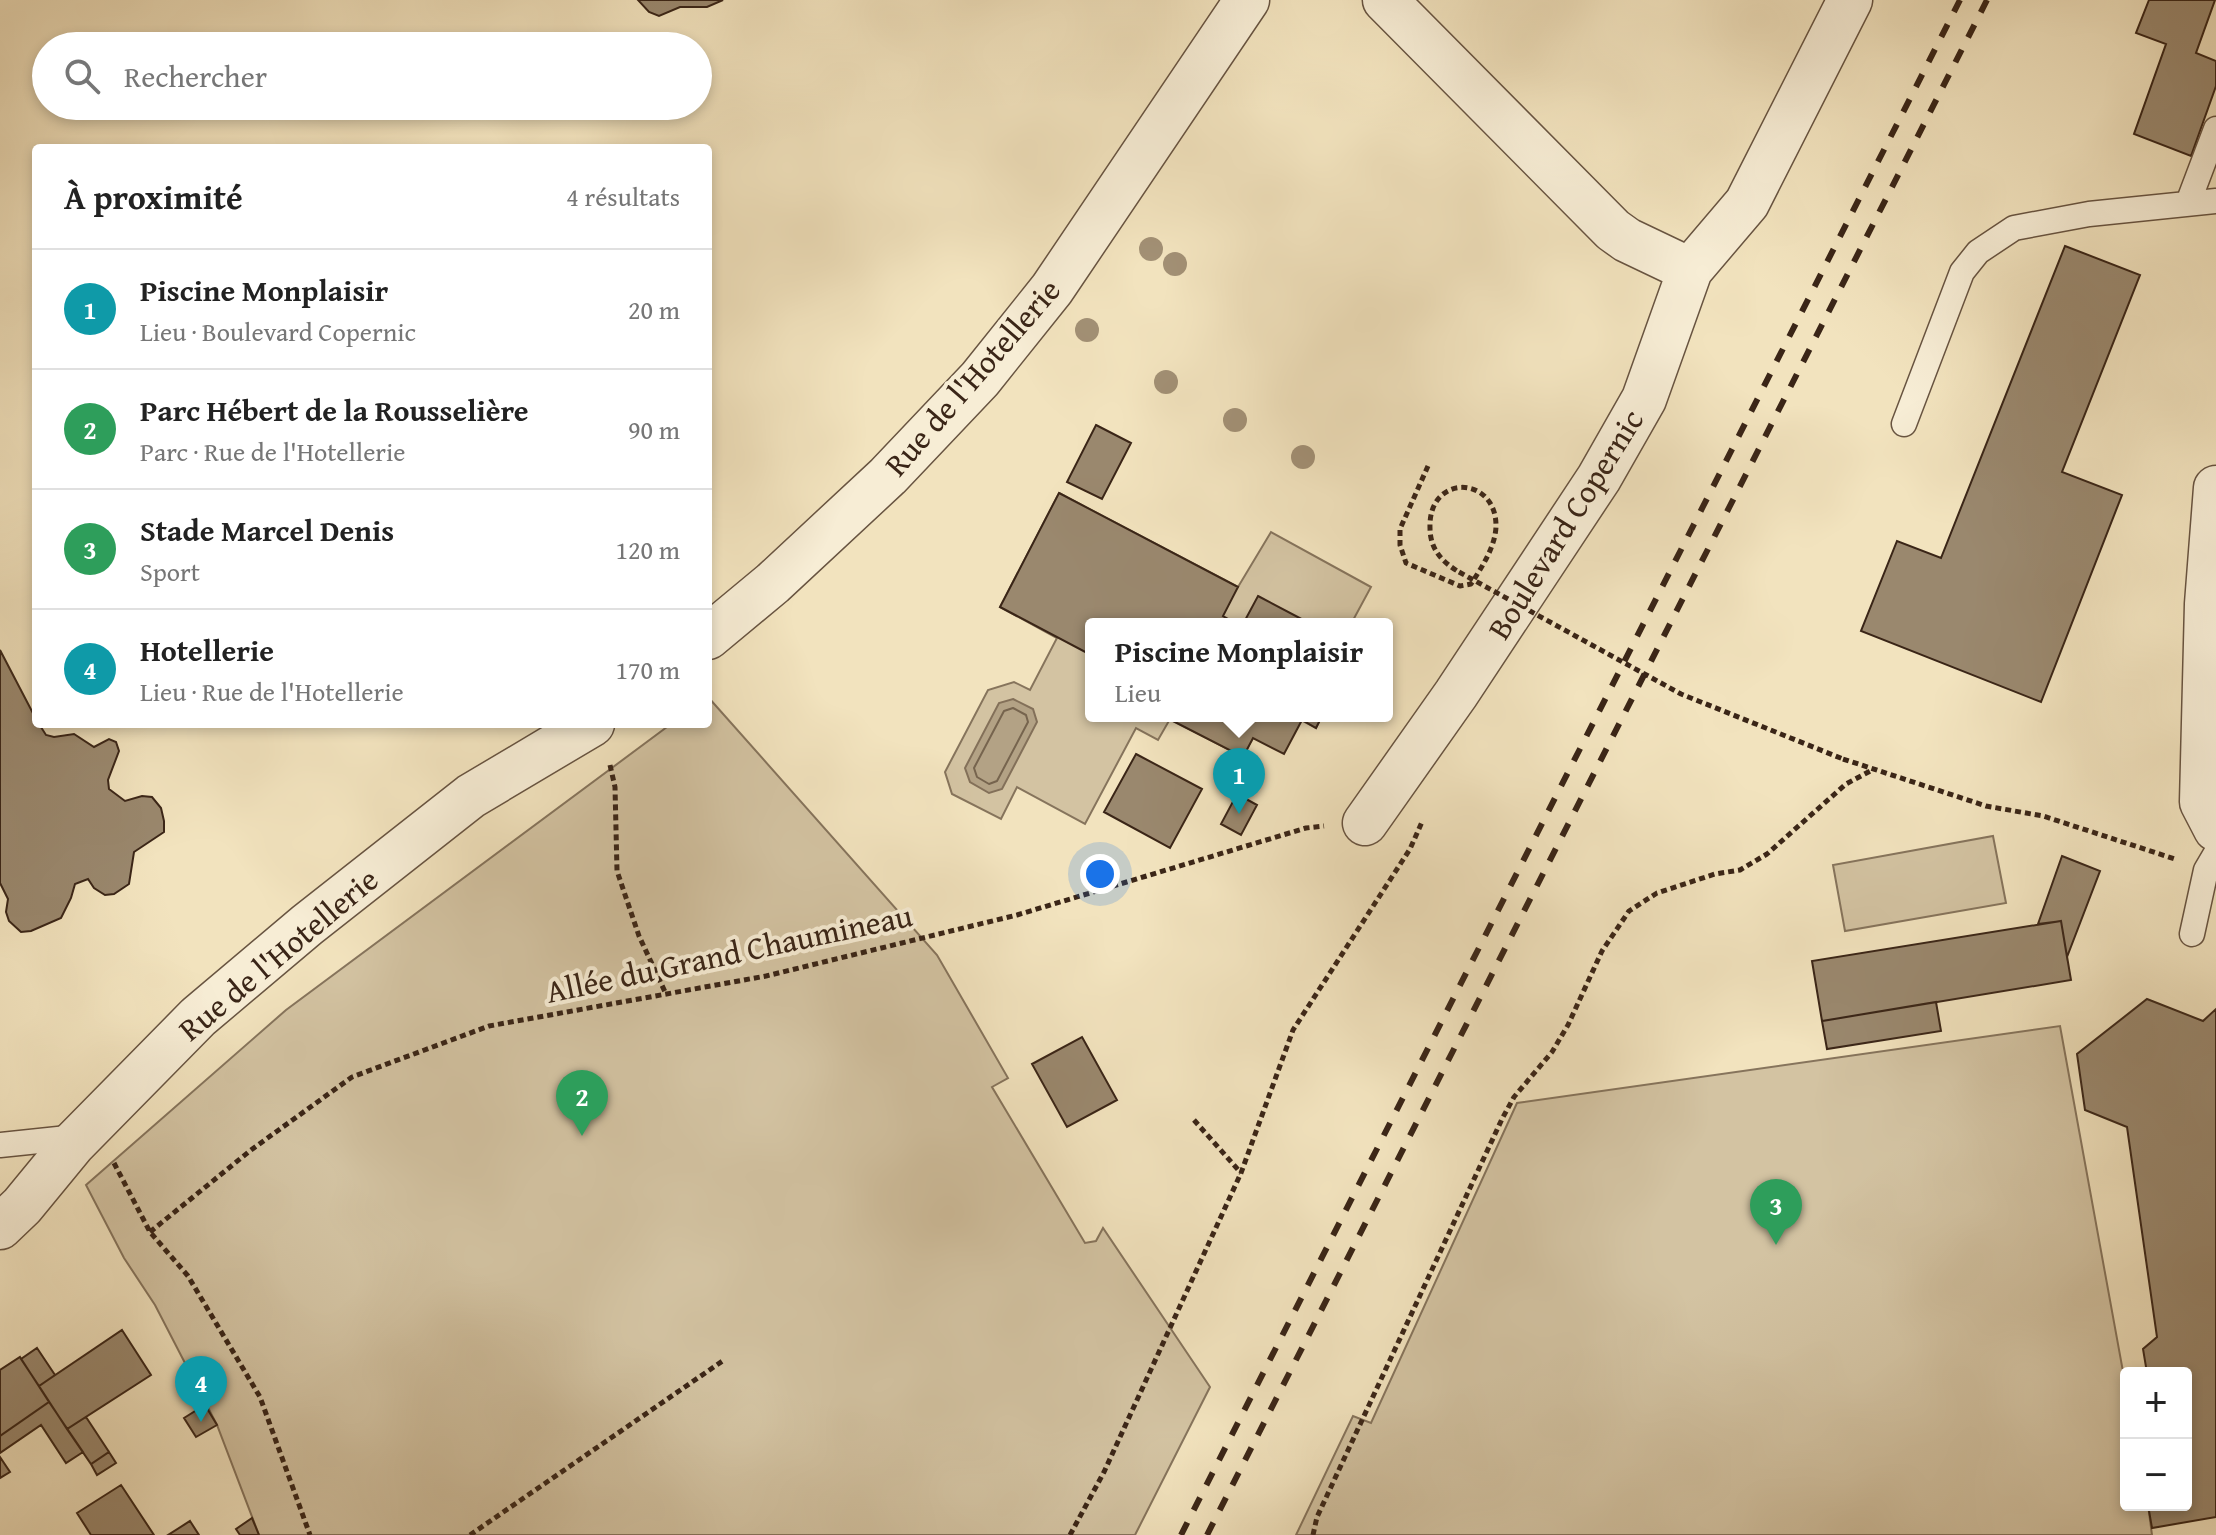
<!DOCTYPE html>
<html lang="fr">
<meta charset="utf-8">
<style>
:root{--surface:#fff;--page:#f6f6f6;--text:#222;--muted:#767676;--line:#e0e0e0;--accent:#8f2418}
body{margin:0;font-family:"Gentium Book Plus",serif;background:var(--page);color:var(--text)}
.controls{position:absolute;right:24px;bottom:24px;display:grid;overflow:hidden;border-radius:8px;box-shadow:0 4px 12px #0003}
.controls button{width:72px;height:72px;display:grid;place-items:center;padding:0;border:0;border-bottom:2px solid var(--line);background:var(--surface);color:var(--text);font:40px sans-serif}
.you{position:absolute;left:1100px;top:874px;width:28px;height:28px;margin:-20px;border:6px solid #fff;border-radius:50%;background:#1a73e8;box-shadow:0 0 0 12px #1a73e833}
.badge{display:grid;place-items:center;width:52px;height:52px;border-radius:50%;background:var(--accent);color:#fff;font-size:26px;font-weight:700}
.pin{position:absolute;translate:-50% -66px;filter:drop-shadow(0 2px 4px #0008)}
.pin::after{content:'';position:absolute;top:42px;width:28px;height:24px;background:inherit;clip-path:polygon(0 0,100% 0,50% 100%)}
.popup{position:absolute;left:1085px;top:618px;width:308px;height:104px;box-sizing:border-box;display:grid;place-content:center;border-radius:8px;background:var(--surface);filter:drop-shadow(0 2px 6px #0005);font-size:26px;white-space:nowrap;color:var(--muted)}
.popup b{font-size:30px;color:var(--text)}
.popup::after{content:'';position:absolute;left:50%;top:100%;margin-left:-16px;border:16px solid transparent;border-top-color:var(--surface)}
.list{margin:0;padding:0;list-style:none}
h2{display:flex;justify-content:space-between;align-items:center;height:104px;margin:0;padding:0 32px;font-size:34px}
h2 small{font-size:26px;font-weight:400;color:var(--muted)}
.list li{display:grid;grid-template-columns:52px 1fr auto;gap:24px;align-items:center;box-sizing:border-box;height:120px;padding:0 32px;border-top:2px solid var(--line)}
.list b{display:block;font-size:30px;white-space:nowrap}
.list p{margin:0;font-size:26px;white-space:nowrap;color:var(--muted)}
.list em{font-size:26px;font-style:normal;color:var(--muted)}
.icon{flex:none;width:44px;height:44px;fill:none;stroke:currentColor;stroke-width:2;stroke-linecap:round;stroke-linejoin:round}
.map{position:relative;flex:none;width:2216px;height:1535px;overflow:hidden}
.search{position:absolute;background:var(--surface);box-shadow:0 4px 12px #0003;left:32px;top:32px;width:680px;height:88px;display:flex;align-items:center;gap:20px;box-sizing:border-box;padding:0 28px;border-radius:44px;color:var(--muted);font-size:30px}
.panel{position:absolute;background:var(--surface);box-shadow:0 4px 12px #0003;left:32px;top:144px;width:680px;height:584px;border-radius:8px}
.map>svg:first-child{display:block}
.green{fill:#d3c3a2;stroke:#86745c;stroke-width:2}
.water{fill:#b3a285;stroke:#837059;stroke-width:2}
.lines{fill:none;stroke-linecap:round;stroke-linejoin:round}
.shore{stroke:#76644e;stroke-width:2}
.building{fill:#9a886e;stroke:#3a2517;stroke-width:2}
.service-casing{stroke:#685441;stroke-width:27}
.minor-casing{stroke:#685441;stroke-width:47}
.path{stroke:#3a2517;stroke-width:5;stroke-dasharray:6 4;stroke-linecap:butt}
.service{stroke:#f7edd5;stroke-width:24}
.minor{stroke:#f7edd5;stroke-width:44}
.rail{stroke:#3a2517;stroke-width:6;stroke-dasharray:14 14;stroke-linecap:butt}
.path-bridge{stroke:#3a2517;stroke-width:5;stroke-dasharray:6 4;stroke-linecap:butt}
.tree{fill:#a29075}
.labels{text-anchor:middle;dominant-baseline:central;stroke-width:8;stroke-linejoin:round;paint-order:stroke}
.street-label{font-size:32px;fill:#3a2517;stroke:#f7edd5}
</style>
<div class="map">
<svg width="2216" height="1535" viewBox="0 0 2216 1535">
<rect width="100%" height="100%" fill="#f2e3be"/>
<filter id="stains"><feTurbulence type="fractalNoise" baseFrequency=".0025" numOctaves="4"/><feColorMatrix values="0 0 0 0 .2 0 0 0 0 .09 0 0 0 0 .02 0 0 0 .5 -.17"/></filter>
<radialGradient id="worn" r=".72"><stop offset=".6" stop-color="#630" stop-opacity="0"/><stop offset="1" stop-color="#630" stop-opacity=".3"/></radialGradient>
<!-- green -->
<path class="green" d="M 1059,493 L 1238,587 L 1271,532 L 1371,587 L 1351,624 L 1091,624 L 1091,716 L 1322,716 L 1316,728 L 1301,720 L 1253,738 L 1243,757 L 1170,719 L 1158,740 L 1136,728 L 1085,824 L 1017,787 L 1001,819 L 952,794 L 945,772 L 988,690 L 1014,682 L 1030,690 L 1057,638 L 1000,607 Z
M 708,697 L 937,955 L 1008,1078 L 992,1087 L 1085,1243 L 1096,1241 L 1103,1228 L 1210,1387 L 1135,1535 L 259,1535 L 217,1425 L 155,1305 L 124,1258 L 86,1185 L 286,1010 L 671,724 L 708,724 Z
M 1993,836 L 2006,903 L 1845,931 L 1833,865 Z
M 2060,1026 L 2126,1388 L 2126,1505 L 2148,1505 L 2152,1535 L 1296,1535 L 1353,1416 L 1371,1423 L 1517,1103 Z"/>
<!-- water -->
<path class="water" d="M 1013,699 L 1033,709 L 1037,722 L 1002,789 L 989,793 L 970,782 L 965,768 L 999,703 Z"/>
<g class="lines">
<!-- shore -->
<path class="shore" d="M 1013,708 L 1026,715 L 1028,722 L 997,781 L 989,784 L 977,777 L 974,768 L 1004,711 Z"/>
</g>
<!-- building -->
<path class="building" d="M 638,0 L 723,0 L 707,7 L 680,7 L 659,16 L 649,12 Z
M 2149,0 L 2215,0 L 2196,53 L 2216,61 L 2216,86 L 2191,156 L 2134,134 L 2166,44 L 2136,33 Z
M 2065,246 L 2140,275 L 2062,472 L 2122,495 L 2041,702 L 1861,631 L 1897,541 L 1941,558 Z
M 1096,425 L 1131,443 L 1102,499 L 1067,482 Z
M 1059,493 L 1238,587 L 1223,616 L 1237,624 L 1091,624 L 1091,655 L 1000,607 Z
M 1258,596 L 1311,624 L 1243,624 Z
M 0,650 L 36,719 L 36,724 L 39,724 L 46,735 L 54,737 L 74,734 L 94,747 L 109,739 L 116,742 L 119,751 L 108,780 L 109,789 L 125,801 L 142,796 L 152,797 L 161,808 L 164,821 L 164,832 L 134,852 L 129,884 L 114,894 L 105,895 L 94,888 L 88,879 L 75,884 L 71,898 L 61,918 L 31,931 L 21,932 L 9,921 L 6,912 L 8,899 L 0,883 Z
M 1171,716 L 1322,716 L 1316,728 L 1302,720 L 1284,754 L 1253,738 L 1243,757 L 1169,719 Z
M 1136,754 L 1202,789 L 1170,848 L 1104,812 Z
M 1237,794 L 1257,805 L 1241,835 L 1221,824 Z
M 2062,856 L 2100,871 L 2067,957 L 2061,921 L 2038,924 Z
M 2061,921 L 2071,980 L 1822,1021 L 1812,961 Z
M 2147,999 L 2203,1021 L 2216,1009 L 2216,1517 L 2152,1528 L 2148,1505 L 2186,1505 L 2186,1373 L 2147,1373 L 2143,1349 L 2157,1337 L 2127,1127 L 2085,1110 L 2077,1054 Z
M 1936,1002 L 1941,1031 L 1827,1049 L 1822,1021 Z
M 1082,1037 L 1117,1100 L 1067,1127 L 1032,1064 Z
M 122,1330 L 151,1375 L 67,1429 L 39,1386 Z
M 37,1348 L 55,1375 L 39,1386 L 21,1359 Z
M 20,1357 L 49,1402 L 0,1436 L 0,1370 Z
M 49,1402 L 83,1452 L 66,1463 L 41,1425 L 0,1453 L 0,1436 Z
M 205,1405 L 217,1425 L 196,1437 L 184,1418 Z
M 86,1417 L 109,1452 L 91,1464 L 67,1429 Z
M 109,1452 L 116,1463 L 97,1475 L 91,1464 Z
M 0,1457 L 10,1472 L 0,1478 Z
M 121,1485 L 154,1535 L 91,1535 L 77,1513 Z
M 252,1518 L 259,1535 L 240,1535 L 236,1529 Z
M 190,1521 L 199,1535 L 168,1535 Z"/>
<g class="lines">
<defs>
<path id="service" d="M 2188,203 L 2216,129
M 1904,424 L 1962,272 L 1978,252 L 2014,228 L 2089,214 L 2216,201
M 2192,934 L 2206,870 L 2216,853
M 0,1145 L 77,1137"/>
<path id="minor" d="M 1385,0 L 1613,230 L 1627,240 L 1690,270
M 2216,488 L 2207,604 L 2202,802 L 2216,829
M 708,637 L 773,583 L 888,476 L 980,379 L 1052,289 L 1247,0
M 1365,823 L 1456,694 L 1599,478 L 1644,399 L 1690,270 L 1747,203 L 1850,0
M 0,1227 L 22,1206 L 73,1144 L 198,1017 L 307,925 L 471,796 L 592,724"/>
</defs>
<!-- service casing -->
<use href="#service" class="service-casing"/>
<!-- minor casing -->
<use href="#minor" class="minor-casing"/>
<!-- path -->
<path class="path" d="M 1428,466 L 1400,529 L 1400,545 L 1406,563 L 1460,586 L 1471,584 C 1482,567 1495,547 1496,527 C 1497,475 1428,473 1430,528 C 1430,549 1442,562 1459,572
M 1843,759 L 1986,806 L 2043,816 L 2175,859
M 610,765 L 615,787 L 617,871 L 639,936 L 666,994
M 1194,1120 L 1241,1173
M 114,1163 L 150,1232 L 188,1276 L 260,1397 L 310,1535
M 150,1232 L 251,1150 L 352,1077 L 489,1026 L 766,976 L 1017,915 L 1306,828 L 1324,826
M 470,1535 L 724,1360
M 1070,1535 L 1104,1472 L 1241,1173 L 1293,1030 L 1410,849 L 1422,822
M 1313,1535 L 1317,1517 L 1502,1119 L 1514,1097 L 1552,1052 L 1568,1025 L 1602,951 L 1629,911 L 1657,893 L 1715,874 L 1740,870 L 1767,854 L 1846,784 L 1874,769"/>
<!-- service -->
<use href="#service" class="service"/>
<!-- minor -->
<use href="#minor" class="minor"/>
<!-- rail -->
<path class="rail" d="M 1181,1535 L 1960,0
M 1207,1535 L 1987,0"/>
<!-- path-bridge -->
<path class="path-bridge" d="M 1459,572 L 1681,694 L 1843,759"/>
</g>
<!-- trees -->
<g class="tree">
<circle cx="1151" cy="249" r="12"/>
<circle cx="1175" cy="264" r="12"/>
<circle cx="1087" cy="330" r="12"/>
<circle cx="1166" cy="382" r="12"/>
<circle cx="1235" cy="420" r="12"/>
<circle cx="1303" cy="457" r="12"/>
</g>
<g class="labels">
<!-- street labels -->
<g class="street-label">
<text transform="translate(972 377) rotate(-49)">Rue de l'Hotellerie</text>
<text transform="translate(1565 524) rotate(-58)">Boulevard Copernic</text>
<text transform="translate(729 953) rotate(-12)">Allée du Grand Chaumineau</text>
<text transform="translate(278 954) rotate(-40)">Rue de l'Hotellerie</text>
</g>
</g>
<rect width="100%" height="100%" filter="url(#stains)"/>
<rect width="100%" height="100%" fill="url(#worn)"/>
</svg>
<div class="controls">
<button>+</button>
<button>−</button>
</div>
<div class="you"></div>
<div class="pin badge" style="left:1239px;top:814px;background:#0f9aa8">1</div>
<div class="popup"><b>Piscine Monplaisir</b>Lieu</div>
<div class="pin badge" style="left:582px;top:1136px;background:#2e9e5b">2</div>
<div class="pin badge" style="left:1776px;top:1245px;background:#2e9e5b">3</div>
<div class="pin badge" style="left:201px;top:1422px;background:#0f9aa8">4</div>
<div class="search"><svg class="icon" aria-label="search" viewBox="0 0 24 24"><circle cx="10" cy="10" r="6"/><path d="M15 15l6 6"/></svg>Rechercher</div>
<section class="panel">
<h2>À proximité<small>4 résultats</small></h2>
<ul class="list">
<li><span class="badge" style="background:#0f9aa8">1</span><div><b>Piscine Monplaisir</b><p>Lieu · Boulevard Copernic</p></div><em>20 m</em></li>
<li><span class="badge" style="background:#2e9e5b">2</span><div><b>Parc Hébert de la Rousselière</b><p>Parc · Rue de l'Hotellerie</p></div><em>90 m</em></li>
<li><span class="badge" style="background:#2e9e5b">3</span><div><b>Stade Marcel Denis</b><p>Sport</p></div><em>120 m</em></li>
<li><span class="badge" style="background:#0f9aa8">4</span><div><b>Hotellerie</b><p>Lieu · Rue de l'Hotellerie</p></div><em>170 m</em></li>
</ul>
</section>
</div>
